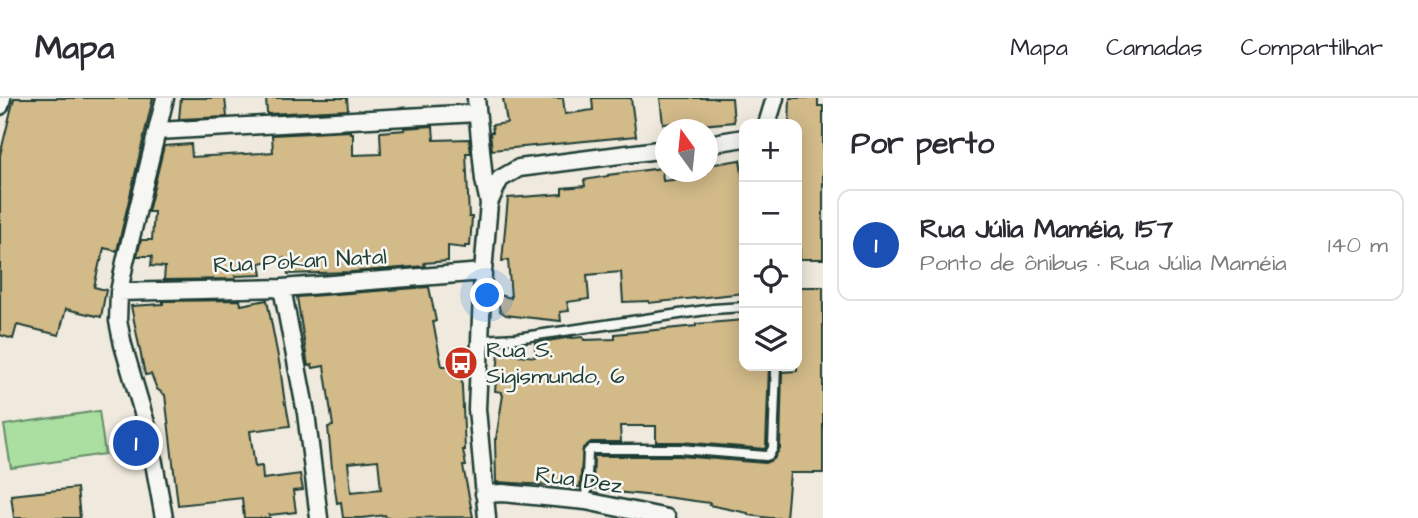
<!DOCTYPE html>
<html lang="pt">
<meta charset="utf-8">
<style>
:root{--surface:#fff;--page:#f2f2f3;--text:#2b2b33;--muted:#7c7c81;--line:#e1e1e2;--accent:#ea580c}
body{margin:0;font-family:"Architects Daughter",sans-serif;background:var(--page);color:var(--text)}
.controls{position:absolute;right:21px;top:21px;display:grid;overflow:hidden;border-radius:14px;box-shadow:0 4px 18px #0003}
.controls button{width:63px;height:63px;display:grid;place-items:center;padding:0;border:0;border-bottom:2px solid var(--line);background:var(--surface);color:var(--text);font:35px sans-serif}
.compass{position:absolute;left:655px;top:21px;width:63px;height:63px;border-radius:50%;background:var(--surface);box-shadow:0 4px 18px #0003;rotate:345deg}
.you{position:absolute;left:488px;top:198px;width:24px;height:24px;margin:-18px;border:5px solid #fff;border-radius:50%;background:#1a73e8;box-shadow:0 0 0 10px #1a73e833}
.badge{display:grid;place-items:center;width:46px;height:46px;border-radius:50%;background:var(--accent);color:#fff;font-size:23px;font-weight:700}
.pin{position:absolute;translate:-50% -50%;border:4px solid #fff;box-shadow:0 2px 7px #0006}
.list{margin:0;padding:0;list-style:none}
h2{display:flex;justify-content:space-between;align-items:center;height:91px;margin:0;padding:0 28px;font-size:30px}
h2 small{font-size:23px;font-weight:400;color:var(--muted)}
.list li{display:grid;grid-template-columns:46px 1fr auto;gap:21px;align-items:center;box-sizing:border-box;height:112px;margin:0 14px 14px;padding:0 14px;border:2px solid var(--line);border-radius:14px}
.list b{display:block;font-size:26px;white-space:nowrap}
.list p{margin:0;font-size:23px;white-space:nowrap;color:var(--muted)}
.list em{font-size:23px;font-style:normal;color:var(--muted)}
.icon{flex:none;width:38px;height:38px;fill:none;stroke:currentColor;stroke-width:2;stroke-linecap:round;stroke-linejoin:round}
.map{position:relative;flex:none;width:823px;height:420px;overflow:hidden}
header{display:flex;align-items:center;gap:42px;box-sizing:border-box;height:98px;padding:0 35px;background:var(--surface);border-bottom:2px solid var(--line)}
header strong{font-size:33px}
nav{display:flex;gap:38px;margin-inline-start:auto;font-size:24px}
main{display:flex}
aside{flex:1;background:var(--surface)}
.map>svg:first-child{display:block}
.garden{fill:#abdfa1;stroke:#658e6a;stroke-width:2}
.building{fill:#d2ba89;stroke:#1f3d34;stroke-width:2;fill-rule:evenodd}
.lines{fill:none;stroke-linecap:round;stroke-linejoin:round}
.service-casing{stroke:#1f3d34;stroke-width:13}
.minor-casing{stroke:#1f3d34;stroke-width:21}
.service{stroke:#f6f6f2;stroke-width:8}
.minor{stroke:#f6f6f2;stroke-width:16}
.labels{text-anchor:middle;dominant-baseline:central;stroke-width:5;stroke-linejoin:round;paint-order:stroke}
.street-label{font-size:23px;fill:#1f3d34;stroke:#f6f6f2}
.poi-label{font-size:23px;fill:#1f3d34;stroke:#f6f6f2;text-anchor:start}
</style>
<header>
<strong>Mapa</strong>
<nav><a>Mapa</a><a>Camadas</a><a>Compartilhar</a></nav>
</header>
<main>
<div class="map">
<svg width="823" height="420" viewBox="0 0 823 420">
<rect width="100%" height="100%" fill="#efeadd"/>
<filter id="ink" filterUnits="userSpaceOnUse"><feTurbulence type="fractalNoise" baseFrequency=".0143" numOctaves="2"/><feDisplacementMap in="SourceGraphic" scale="14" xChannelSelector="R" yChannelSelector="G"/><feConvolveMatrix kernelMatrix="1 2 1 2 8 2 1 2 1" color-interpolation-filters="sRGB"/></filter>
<g filter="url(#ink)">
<!-- garden -->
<path class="garden" d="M 99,313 L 105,356 L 11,370 L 4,327 Z"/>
<!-- building -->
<path class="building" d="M 14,0 L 153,0 L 117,153 L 104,150 L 101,163 L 100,163 L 94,189 L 106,192 L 101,219 L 66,211 L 59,237 L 17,227 L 13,241 L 0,237 L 0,57 Z
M 181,0 L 225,0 L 227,19 L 179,21 Z
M 266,0 L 347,0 L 348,12 L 267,16 Z
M 503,0 L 563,0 L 565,16 L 593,12 L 592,0 L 631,0 L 636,38 L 492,52 L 490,34 L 493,34 L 492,27 L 507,25 Z
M 660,0 L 732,0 L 734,24 L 690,28 L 691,32 L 677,32 L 676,25 L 663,26 Z
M 790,0 L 818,0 L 818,8 L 823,8 L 823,161 L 800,161 L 800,147 L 797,147 L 797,26 L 789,26 Z
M 433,28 L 434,42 L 469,41 L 471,55 L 466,55 L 469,119 L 472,119 L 470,148 L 465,148 L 465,150 L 448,148 L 448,163 L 424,165 L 425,168 L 351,174 L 288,176 L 284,160 L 260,165 L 262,177 L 235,178 L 236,181 L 164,182 L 165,169 L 151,168 L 152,158 L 137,158 L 141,142 L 152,142 L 154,114 L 148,114 L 164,48 L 191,46 L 192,59 L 262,55 L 273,54 L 272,37 L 350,33 L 350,35 L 353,35 L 353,57 L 381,56 L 380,34 L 405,32 L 404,30 Z
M 740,62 L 744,88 L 744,195 L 649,205 L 649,203 L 623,204 L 621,174 L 587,177 L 589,201 L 567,204 L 569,213 L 560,214 L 561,223 L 514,218 L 506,217 L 500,213 L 496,196 L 511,200 L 508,162 L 502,163 L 508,100 L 562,96 L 562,90 L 585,88 L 584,82 L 608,78 L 608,77 L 662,70 L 663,83 L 691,80 L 691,74 L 708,74 L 708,67 Z
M 429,189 L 436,223 L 433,224 L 442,268 L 461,268 L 465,352 L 463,352 L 466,368 L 463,368 L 473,419 L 386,420 L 385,417 L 362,420 L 343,420 L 341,404 L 337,405 L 332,370 L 328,329 L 333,328 L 324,268 L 313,270 L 312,267 L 308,268 L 297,199 ZM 378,362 L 381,391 L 351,394 L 348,365 Z
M 799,189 L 823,189 L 823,375 L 790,375 L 786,420 L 770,420 L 748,417 L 748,415 L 709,407 L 710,405 L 665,399 L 606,393 L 606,391 L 593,390 L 594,358 L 680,358 L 765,365 L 774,361 L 780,350 L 782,274 L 797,273 L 797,193 L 800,193 Z
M 240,202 L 241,207 L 267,202 L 280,269 L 285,306 L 286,306 L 290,328 L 250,333 L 255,369 L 262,368 L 263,381 L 300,376 L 303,392 L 293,393 L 296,414 L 269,417 L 270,420 L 244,420 L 242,400 L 178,407 L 165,297 L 157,291 L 151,276 L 145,277 L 131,208 L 163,206 L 163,203 Z
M 744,222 L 744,269 L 769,268 L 766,348 L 765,351 L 681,344 L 656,344 L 656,328 L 620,328 L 621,344 L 591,344 L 583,350 L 580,389 L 496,384 L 495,341 L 496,341 L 503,297 L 502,296 L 502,294 L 495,293 L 499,255 L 535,259 L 535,245 L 572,239 L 572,240 L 583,239 L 584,242 L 615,241 L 615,236 L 696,228 L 696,226 Z
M 77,390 L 80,420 L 14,420 L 11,397 Z"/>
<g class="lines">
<defs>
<path id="service" d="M 480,242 L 517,240 L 713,211 L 744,209
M 586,403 L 588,354 L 591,351 L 680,351 L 766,358 L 769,357 L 773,350 L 776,268"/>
<path id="minor" d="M 476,0 L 484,82 L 489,105
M 0,8 L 2,0
M 767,26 L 775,0
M 158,33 L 477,15
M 708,46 L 744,40
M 282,190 L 306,315 L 319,420
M 119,194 L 282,190 L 483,174
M 484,396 L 503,395 L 586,403 L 667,420
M 164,420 L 148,332 L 123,247 L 118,223 L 119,194 L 125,164 L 165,0
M 487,420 L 477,311 L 483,174 L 489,105 L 500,81 L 519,70 L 666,51"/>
</defs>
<!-- service casing -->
<use href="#service" class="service-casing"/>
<!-- minor casing -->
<use href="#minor" class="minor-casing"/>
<!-- service -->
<use href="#service" class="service"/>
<!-- minor -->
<use href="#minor" class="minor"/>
</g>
</g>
<!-- icons -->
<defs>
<symbol id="bus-disc" viewBox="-11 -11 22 22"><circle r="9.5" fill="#c8321e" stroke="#f6f6f2"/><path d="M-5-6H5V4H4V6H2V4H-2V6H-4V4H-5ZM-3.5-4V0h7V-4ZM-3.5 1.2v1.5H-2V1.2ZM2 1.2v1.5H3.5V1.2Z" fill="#fff"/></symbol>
</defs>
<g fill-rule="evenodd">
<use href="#bus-disc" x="442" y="246" width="38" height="38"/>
</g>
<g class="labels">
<!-- street labels -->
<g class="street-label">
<text transform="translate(300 163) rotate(-3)">Rua Pokan Natal</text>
<text transform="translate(579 382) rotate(8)">Rua Dez</text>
</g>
<!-- poi labels -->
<g class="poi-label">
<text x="486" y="252">Rua S.<tspan x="486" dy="26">Sigismundo, 6</tspan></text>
</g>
</g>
</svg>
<div class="controls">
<button>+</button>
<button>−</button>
<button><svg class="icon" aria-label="locate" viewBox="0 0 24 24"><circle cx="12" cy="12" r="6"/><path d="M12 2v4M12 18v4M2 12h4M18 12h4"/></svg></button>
<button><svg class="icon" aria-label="layers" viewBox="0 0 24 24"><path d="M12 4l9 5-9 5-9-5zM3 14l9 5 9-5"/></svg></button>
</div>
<svg class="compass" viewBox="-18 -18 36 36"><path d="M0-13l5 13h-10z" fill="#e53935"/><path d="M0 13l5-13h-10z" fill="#7c7c81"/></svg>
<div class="you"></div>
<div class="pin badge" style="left:136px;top:345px;background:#1a4fb4">1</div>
</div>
<aside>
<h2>Por perto<small></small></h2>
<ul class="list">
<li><span class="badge" style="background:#1a4fb4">1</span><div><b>Rua Júlia Maméia, 157</b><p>Ponto de ônibus · Rua Júlia Maméia</p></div><em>140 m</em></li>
</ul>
</aside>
</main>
